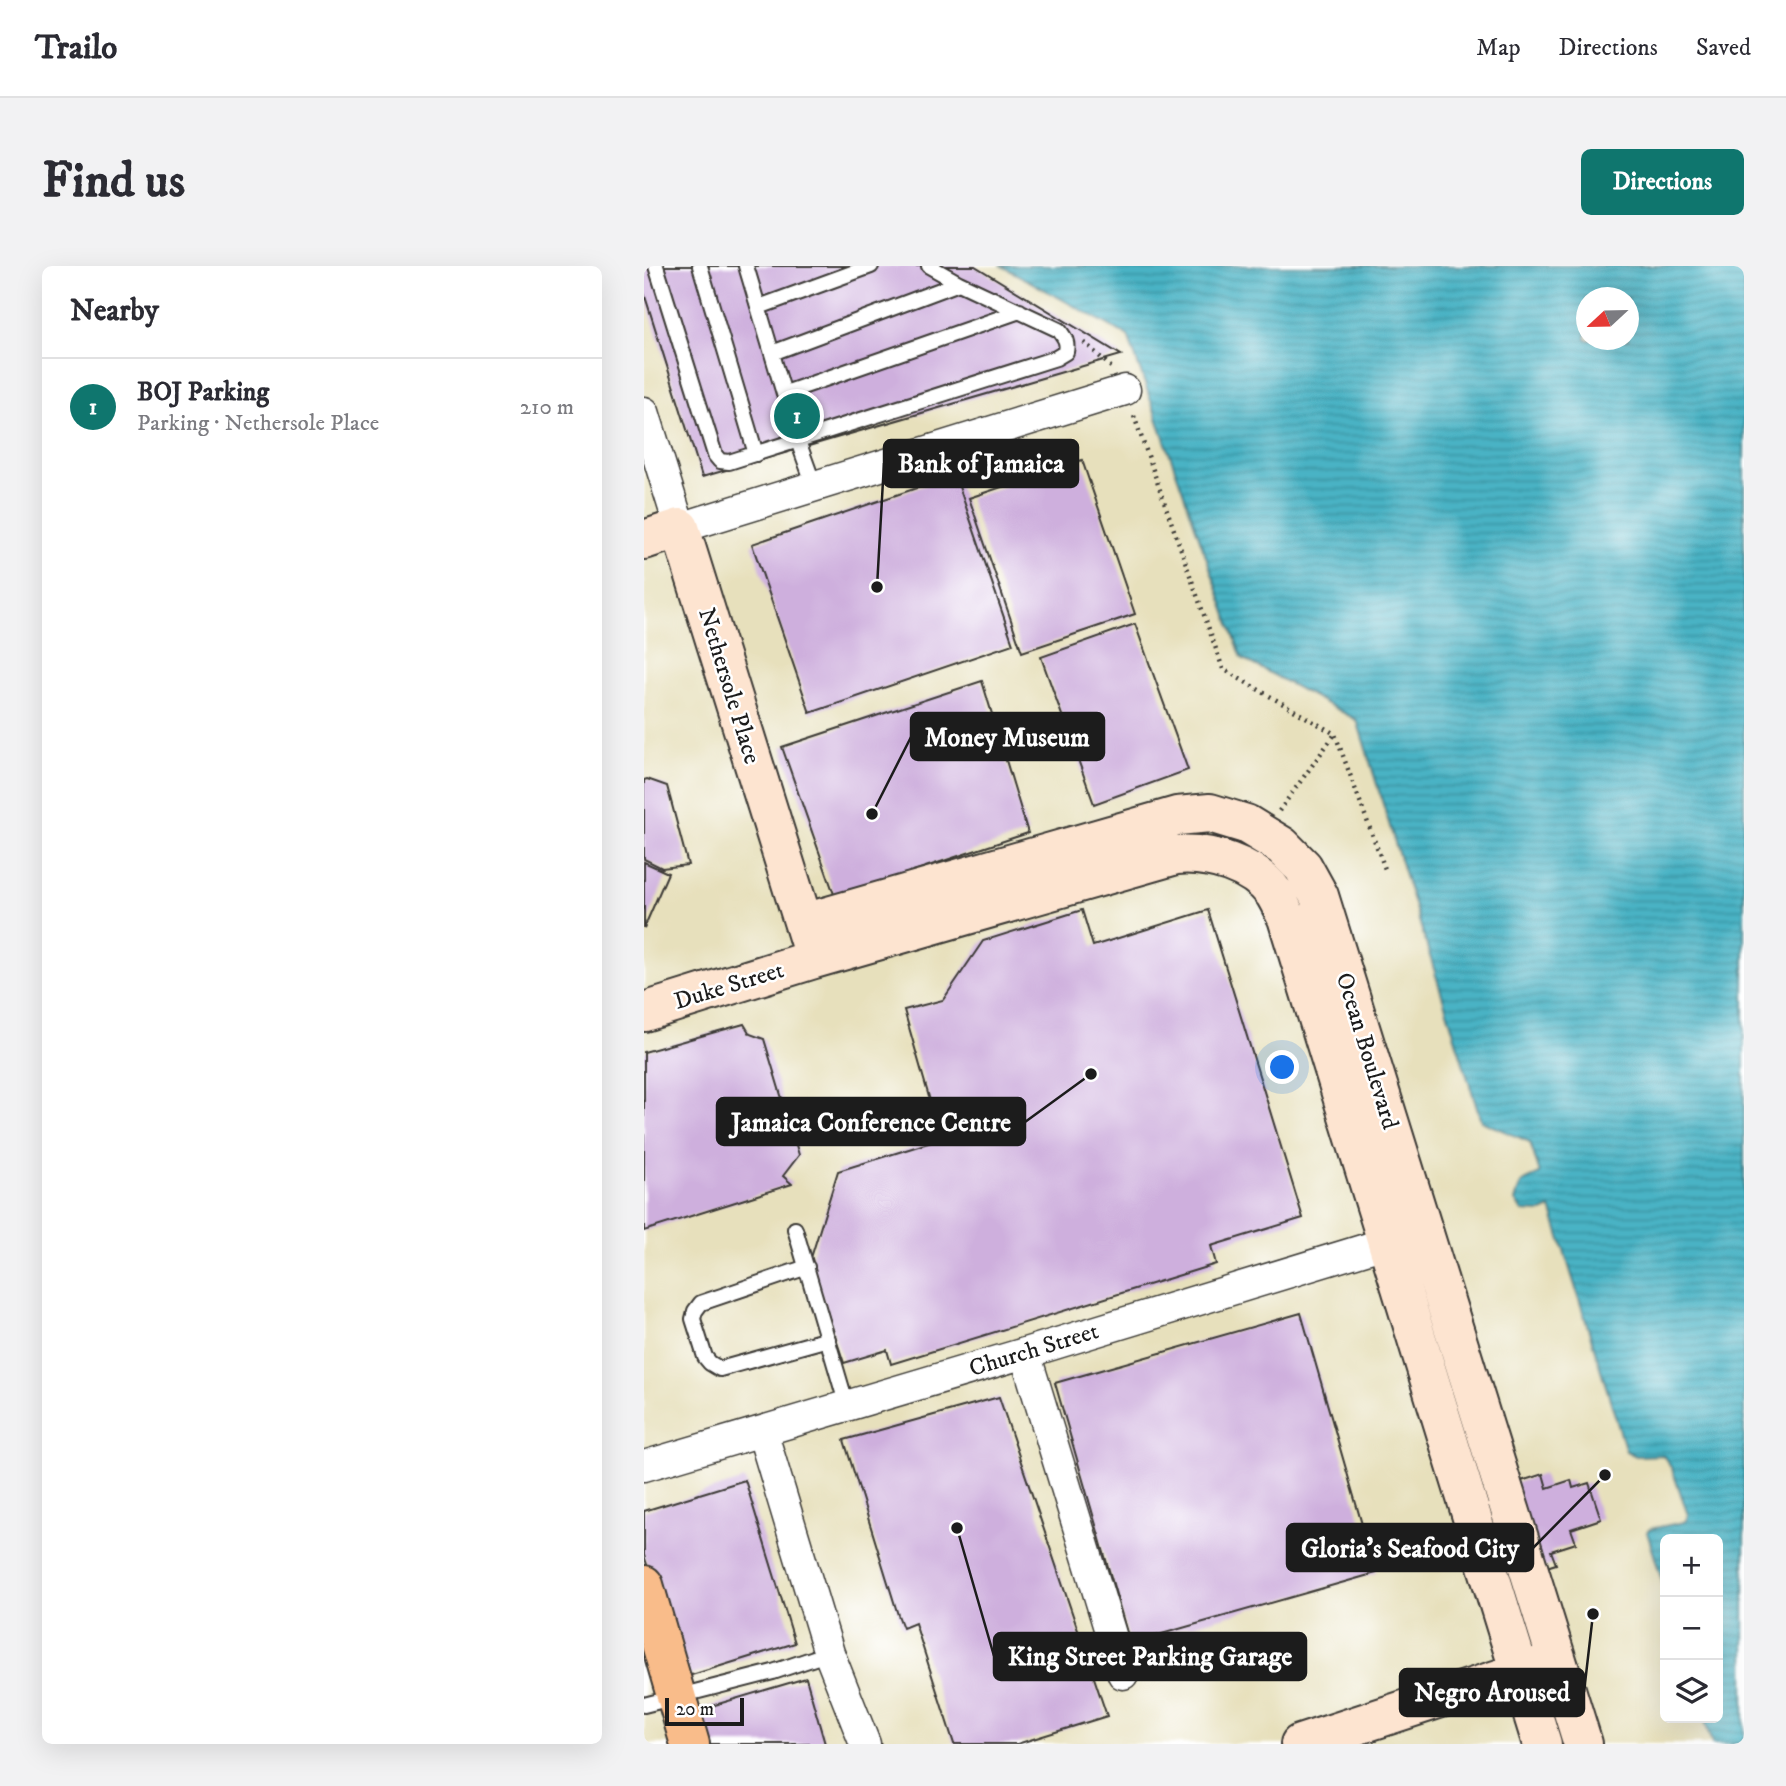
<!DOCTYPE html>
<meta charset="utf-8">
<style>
:root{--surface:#fff;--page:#f2f2f3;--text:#2b2b33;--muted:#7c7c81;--line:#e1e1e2;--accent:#0f766e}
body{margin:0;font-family:"IM FELL DW Pica",serif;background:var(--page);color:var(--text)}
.controls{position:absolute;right:21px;bottom:21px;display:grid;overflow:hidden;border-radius:10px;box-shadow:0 7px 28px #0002}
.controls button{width:63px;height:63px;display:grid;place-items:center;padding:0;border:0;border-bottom:2px solid var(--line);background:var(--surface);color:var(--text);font:35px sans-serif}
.compass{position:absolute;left:932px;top:21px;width:63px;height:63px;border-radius:50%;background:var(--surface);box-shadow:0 7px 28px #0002;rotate:248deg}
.scale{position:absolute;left:21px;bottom:18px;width:79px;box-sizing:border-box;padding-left:7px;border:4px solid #1c1c1c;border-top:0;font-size:19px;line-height:24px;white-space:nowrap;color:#1c1c1c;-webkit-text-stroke:5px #fff;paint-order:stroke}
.you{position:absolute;left:639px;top:802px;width:24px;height:24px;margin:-18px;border:5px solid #fff;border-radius:50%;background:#1a73e8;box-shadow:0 0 0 10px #1a73e833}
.badge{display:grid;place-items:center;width:46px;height:46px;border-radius:50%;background:var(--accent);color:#fff;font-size:23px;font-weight:700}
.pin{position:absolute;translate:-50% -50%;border:4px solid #fff;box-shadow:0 2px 7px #0006}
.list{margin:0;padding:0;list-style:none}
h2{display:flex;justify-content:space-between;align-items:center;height:91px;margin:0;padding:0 28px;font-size:30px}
h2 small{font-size:23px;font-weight:400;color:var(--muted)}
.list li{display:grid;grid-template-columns:46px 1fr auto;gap:21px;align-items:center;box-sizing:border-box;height:98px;padding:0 28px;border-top:2px solid var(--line)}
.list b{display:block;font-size:26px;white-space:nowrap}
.list p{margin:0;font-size:23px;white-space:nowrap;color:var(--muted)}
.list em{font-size:23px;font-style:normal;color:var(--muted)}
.icon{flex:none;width:38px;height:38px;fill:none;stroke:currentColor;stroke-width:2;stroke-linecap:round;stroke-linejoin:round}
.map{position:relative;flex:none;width:1100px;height:1478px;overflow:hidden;border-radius:10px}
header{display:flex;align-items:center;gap:42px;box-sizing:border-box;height:98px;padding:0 35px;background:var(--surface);border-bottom:2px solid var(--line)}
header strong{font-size:33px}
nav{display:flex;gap:38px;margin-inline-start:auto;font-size:24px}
.intro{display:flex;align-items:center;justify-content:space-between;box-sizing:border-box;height:168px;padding:0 42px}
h1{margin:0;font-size:49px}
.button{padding:18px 32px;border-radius:10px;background:var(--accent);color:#fff;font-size:24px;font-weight:700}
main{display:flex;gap:42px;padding:0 42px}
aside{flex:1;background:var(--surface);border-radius:10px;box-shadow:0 7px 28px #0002}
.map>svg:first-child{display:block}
.water{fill:url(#water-rules);stroke:#326870;stroke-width:2;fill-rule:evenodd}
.building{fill:#ceafdd}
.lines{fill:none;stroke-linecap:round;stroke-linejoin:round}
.lane-casing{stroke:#3a3934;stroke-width:18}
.street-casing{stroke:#3a3934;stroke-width:33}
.secondary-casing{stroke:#3a3934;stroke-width:42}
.highway-casing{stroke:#3a3934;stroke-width:42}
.path{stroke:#3a3934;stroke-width:4.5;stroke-dasharray:2 5;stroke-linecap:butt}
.lane{stroke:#fff;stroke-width:14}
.street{stroke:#fff;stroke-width:30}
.secondary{stroke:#fde4d0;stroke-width:38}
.highway{stroke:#f9bc8a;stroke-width:38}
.labels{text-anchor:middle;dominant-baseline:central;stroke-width:5;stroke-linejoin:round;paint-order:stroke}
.street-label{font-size:24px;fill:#1c1c1c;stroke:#fff}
.leader{fill:none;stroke:#1c1c1c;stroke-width:2.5}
.callout-dot{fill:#1c1c1c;stroke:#fff;stroke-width:2.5}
.callout{fill:#1c1c1c;stroke:#1c1c1c;stroke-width:2.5}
.callout-label{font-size:26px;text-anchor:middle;font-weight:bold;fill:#fff}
</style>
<header>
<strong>Trailo</strong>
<nav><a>Map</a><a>Directions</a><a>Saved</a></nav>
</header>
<div class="intro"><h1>Find us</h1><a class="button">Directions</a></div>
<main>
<aside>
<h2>Nearby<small></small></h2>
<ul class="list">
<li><span class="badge">1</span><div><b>BOJ Parking</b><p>Parking · Nethersole Place</p></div><em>210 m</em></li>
</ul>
</aside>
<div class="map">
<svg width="1100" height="1478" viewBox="0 0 1100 1478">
<defs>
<pattern id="water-rules" width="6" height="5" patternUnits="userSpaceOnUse" patternTransform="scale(1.75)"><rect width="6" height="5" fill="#48b3c5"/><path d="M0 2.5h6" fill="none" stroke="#3b919f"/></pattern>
</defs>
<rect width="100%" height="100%" fill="#fff"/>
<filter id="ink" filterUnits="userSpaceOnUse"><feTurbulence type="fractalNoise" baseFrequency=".0143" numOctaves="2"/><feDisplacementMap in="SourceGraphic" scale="14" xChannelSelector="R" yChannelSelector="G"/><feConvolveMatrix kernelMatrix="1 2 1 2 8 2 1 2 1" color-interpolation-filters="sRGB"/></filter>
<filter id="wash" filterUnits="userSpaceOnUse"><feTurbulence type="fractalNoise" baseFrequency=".00686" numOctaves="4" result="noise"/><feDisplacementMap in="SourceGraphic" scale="28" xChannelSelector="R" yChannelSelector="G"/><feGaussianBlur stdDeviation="1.57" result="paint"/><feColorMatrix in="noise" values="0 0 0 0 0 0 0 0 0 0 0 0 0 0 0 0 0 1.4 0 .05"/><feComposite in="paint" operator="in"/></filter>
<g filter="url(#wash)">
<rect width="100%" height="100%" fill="#e7e0bc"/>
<!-- water -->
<path class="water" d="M 358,0 L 1100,0 L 1100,1478 L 1068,1478 L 1060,1452 L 1074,1452 L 1074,1273 L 1021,1273 L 1021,1324 L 1003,1266 L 1006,1263 L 1040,1256 L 1043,1253 L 1044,1249 L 1028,1203 L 1019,1189 L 992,1190 L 982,1185 L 907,942 L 898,946 L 878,945 L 871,935 C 876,915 878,915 896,908 L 886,876 L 837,855 L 713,454 L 598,392 L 484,70 ZM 942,32 L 984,32 L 984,74 L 942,74 Z"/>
<g id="blocks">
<!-- building -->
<path class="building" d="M 0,0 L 331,0 L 477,89 L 58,211 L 0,27 Z
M 438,194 L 491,348 L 378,386 L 325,232 Z
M 311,209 L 369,378 L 166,447 L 108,278 Z
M 491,358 L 544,504 L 450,538 L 397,391 Z
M 338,415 L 384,567 L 191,631 L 138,481 Z
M 3,513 L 23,520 L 44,599 L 18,602 L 0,593 L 0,514 Z
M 0,596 L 24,607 L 0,662 Z
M 438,644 L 449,680 L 564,644 L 659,952 L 567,980 L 572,998 L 247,1098 L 243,1084 L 200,1097 L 166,995 L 194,905 L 297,873 L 260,744 L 299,734 L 339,675 Z
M 100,758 L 106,768 L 120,773 L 155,889 L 139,910 L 148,918 L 0,965 L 0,786 Z
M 657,1047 L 732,1307 L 486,1377 L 411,1117 Z
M 355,1131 L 463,1450 L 373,1478 L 310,1478 L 271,1357 L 259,1362 L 254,1349 L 200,1174 Z
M 899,1208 L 903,1222 L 927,1214 L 929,1222 L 945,1217 L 957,1253 L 927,1263 L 932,1277 L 907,1285 L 912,1298 L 893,1304 L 865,1219 Z
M 101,1214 L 151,1377 L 38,1412 L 0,1289 L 0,1245 Z
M 162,1412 L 181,1478 L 64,1478 L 54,1444 Z"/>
</g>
</g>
<g filter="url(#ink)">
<use href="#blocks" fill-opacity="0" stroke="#3a3934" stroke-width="2"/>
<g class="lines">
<defs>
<path id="lane" d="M 12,0 L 71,189 L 76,195 L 85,196 L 412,92 L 422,86 C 424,76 421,72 415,64 L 315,17 L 285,0
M 56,0 L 112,188
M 102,0 L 154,175 L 171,222
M 115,41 L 227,0
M 128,87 L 315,17
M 141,127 L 376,45
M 151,963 L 203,1140
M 163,1001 L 57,1037 L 51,1045 L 49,1053 L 61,1091 L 66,1097 L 76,1103 L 184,1073
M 0,1439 L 129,1406 L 185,1387"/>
<path id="street" d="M 0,146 L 36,262 L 481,124
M 381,1087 L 479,1408
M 118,1165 L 185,1387 L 221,1478
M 0,1200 L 381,1087 L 764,970"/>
<path id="secondary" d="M 0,274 L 36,262 L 167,681
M 160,657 L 533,550 L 566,547 L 602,558 L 638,580 L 659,601 L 675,630 L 939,1478
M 0,746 L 170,693 L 532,589 C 566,586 609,599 630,627 C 635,635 639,644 643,652 L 898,1478
M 656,1478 L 901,1398"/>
<path id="highway" d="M 0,1319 L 46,1478"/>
</defs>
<!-- lane casing -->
<use href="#lane" class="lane-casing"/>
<!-- street casing -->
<use href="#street" class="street-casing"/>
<!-- secondary casing -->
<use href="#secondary" class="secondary-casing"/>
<!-- highway casing -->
<use href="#highway" class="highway-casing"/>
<!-- path -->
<path class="path" d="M 440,76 L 467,101
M 490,150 L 579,403 L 691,468 L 741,603
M 635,545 L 691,468"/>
<!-- lane -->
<use href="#lane" class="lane"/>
<!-- street -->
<use href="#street" class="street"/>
<!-- secondary -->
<use href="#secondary" class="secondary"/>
<!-- highway -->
<use href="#highway" class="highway"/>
</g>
</g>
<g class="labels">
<!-- street labels -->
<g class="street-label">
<text transform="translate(85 420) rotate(73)">Nethersole Place</text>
<text transform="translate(85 720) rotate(-17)">Duke Street</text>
<text transform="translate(723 785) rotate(73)">Ocean Boulevard</text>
<text transform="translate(390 1084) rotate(-17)">Church Street</text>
</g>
</g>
<!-- callouts -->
<path class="leader" d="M233 321L240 197M228 548L267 471M447 808L381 856M961 1209L889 1282M313 1262L350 1390M949 1348L940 1426"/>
<g class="callout-dot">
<circle cx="233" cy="321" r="7"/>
<circle cx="228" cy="548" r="7"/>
<circle cx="447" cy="808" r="7"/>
<circle cx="961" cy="1209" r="7"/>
<circle cx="313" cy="1262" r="7"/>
<circle cx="949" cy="1348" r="7"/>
</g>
<g class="callout">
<rect x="240" y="174" width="194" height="47" rx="7"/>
<rect x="267" y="447" width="193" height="47" rx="7"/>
<rect x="73" y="832" width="308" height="47" rx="7"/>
<rect x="643" y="1258" width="246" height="47" rx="7"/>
<rect x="350" y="1367" width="312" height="47" rx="7"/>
<rect x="756" y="1403" width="184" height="47" rx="7"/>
</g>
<g class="callout-label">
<text x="337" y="206">Bank of Jamaica</text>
<text x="363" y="480">Money Museum</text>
<text x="227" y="865">Jamaica Conference Centre</text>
<text x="766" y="1291">Gloria's Seafood City</text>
<text x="506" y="1399">King Street Parking Garage</text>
<text x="848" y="1435">Negro Aroused</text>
</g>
</svg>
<div class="controls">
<button>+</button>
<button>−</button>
<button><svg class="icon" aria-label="layers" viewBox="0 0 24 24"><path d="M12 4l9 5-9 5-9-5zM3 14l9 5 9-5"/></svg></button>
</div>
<svg class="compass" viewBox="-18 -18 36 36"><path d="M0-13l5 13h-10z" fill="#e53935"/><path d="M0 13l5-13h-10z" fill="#7c7c81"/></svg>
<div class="scale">20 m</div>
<div class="you"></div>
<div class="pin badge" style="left:153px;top:150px">1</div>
</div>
</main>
